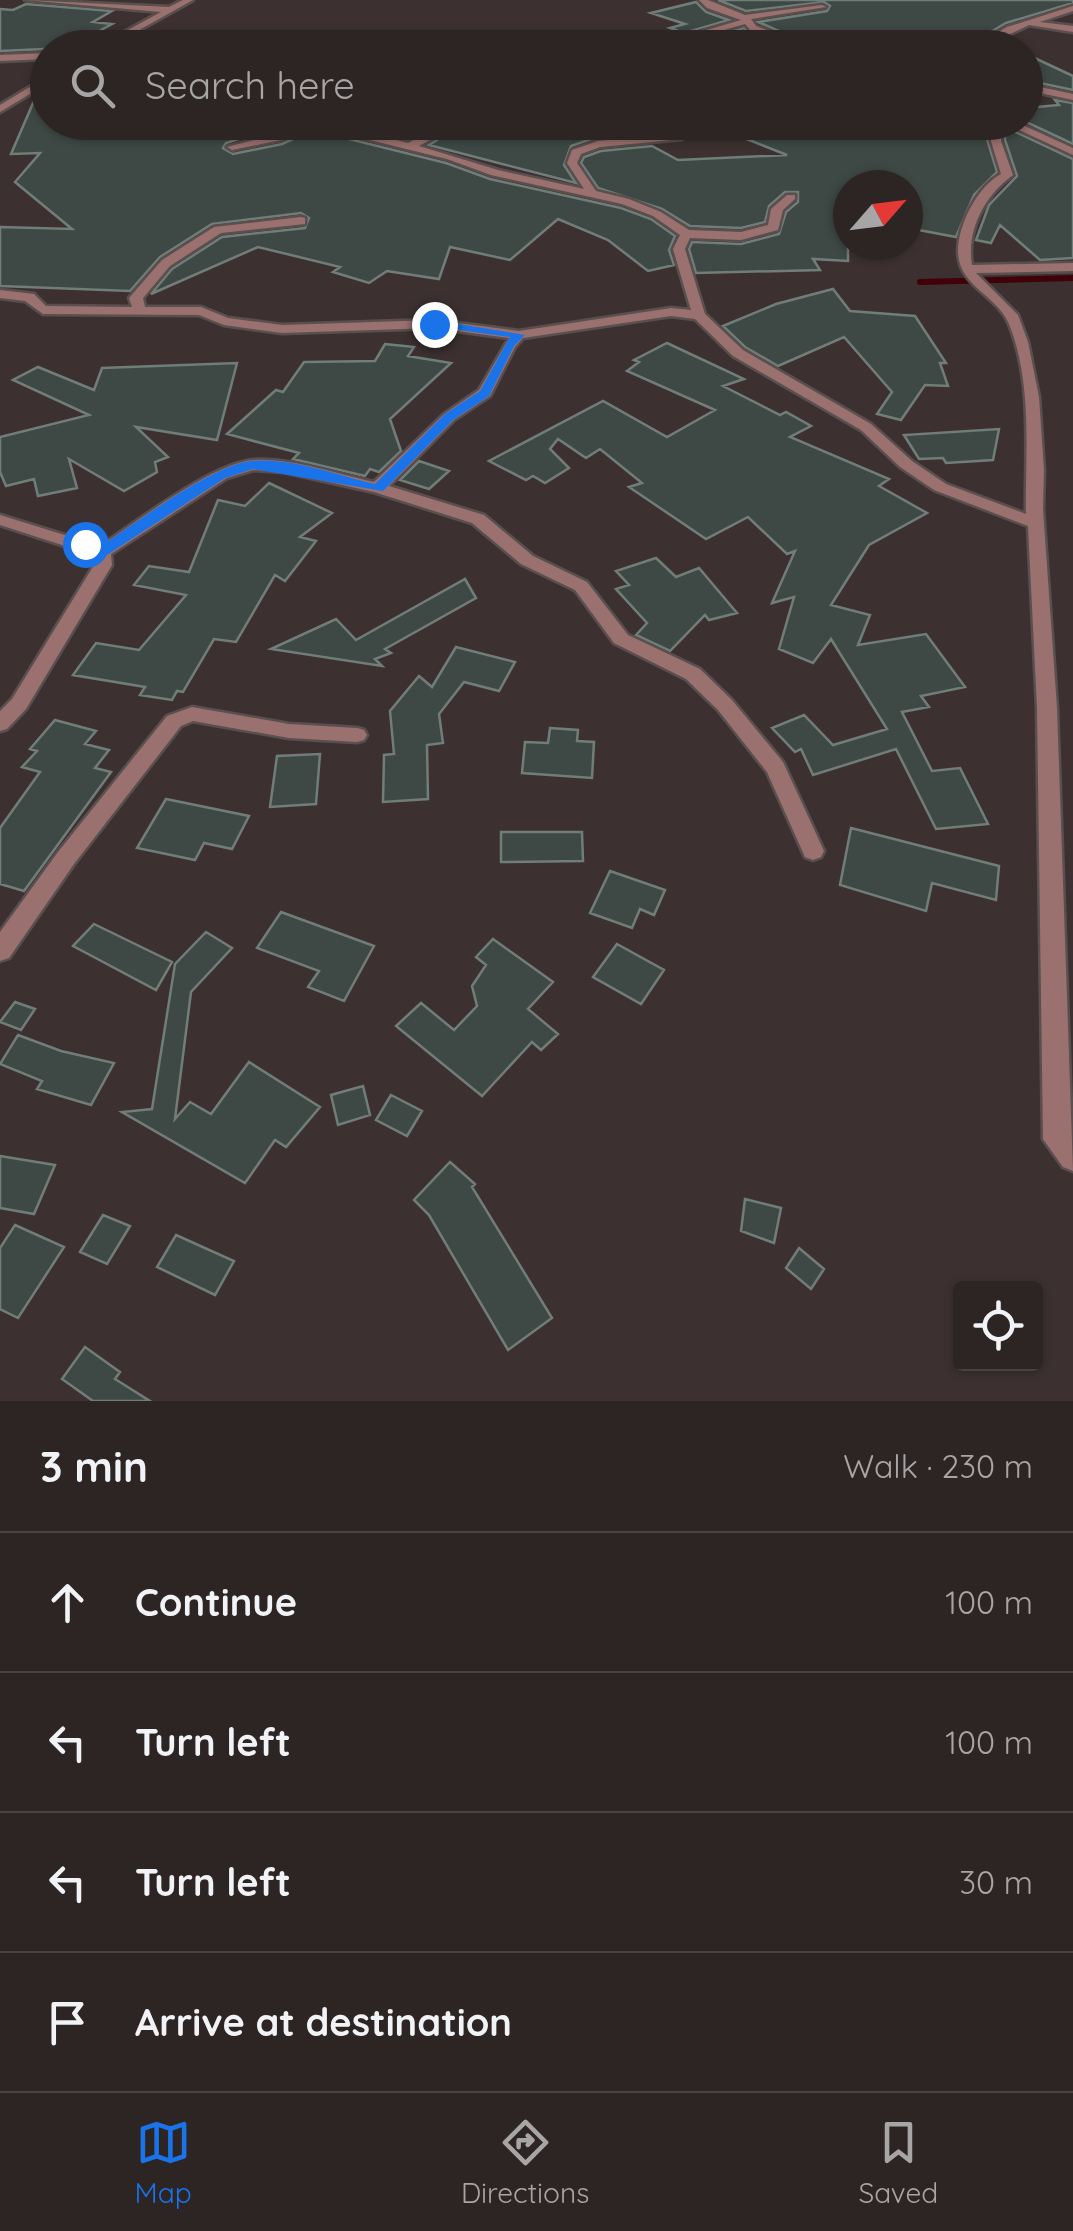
<!DOCTYPE html>
<meta charset="utf-8">
<style>
:root{--surface:#2d2524;--page:#352d2c;--text:#f1f3f6;--muted:#a7a5a6;--line:#484241;--accent:#1a73e8}
body{margin:0;font-family:Quicksand,sans-serif;background:var(--page);color:var(--text)}
.controls{position:absolute;right:30px;bottom:30px;display:grid;overflow:hidden;border-radius:10px;box-shadow:0 2px 8px #0004}
.controls button{width:90px;height:90px;display:grid;place-items:center;padding:0;border:0;border-bottom:2px solid var(--line);background:var(--surface);color:var(--text);font:50px sans-serif}
.compass{position:absolute;left:833px;top:170px;width:90px;height:90px;border-radius:50%;background:var(--surface);box-shadow:0 2px 8px #0004;rotate:62deg}
.stop{position:absolute;width:30px;height:30px;margin:-22px;border:8px solid #1a73e8;border-radius:50%;background:#fff}
.stop.end{background:#1a73e8;border-color:#fff;box-shadow:0 2px 10px #0008}
.list{margin:0;padding:0;list-style:none}
h2{display:flex;justify-content:space-between;align-items:center;height:130px;margin:0;padding:0 40px;font-size:42px}
h2 small{font-size:32px;font-weight:400;color:var(--muted)}
.list li{display:grid;grid-template-columns:65px 1fr auto;gap:30px;align-items:center;box-sizing:border-box;height:140px;padding:0 40px;border-top:2px solid var(--line)}
.list b{display:block;font-size:38px;white-space:nowrap}
.list em{font-size:32px;font-style:normal;color:var(--muted)}
.icon{flex:none;width:55px;height:55px;fill:none;stroke:currentColor;stroke-width:2;stroke-linecap:round;stroke-linejoin:round}
.map{position:relative;flex:none;width:1073px;height:1401px;overflow:hidden}
.search{position:absolute;background:var(--surface);box-shadow:0 2px 8px #0004;left:30px;right:30px;top:30px;height:110px;display:flex;align-items:center;gap:25px;box-sizing:border-box;padding:0 35px;border-radius:55px;color:var(--muted);font-size:38px}
.sheet{height:690px;background:var(--surface)}
nav{display:flex;justify-content:space-around;align-items:center;box-sizing:border-box;height:140px;border-top:2px solid var(--line);background:var(--surface);font-size:28px;color:var(--muted)}
nav a{display:grid;justify-items:center;gap:5px}
nav .on{color:var(--accent)}
.map>svg:first-child{display:block}
.lines{fill:none;stroke-linecap:round;stroke-linejoin:round}
.stream{stroke:#410108;stroke-width:6}
.building{fill:#3e4945;stroke:#717d78;stroke-width:2.5}
.street-casing{stroke:#594f4e;stroke-width:5}
.street{fill:#9b716f;fill-rule:evenodd}
.route{fill:#1a73e8}
</style>
<div class="map">
<svg width="1073" height="1401" viewBox="0 0 1073 1401">
<rect width="100%" height="100%" fill="#3c3130"/>
<g class="lines">
<!-- stream -->
<path class="stream" d="M 920,282 L 1073,278"/>
</g>
<!-- building -->
<path class="building" d="M 718,0 L 1073,0 L 1073,3 L 1006,23 L 984,36 L 983,42 L 944,48 L 877,48 L 867,43 L 818,48 L 758,22 L 827,11 L 830,6 L 824,2 L 746,11 Z
M 696,2 L 706,12 L 729,20 L 684,33 L 670,28 L 685,24 L 651,13 Z
M 26,4 L 112,11 L 93,22 L 112,24 L 67,48 L 0,51 L 0,9 L 13,10 Z
M 744,28 L 749,34 L 788,48 L 732,48 L 705,39 Z
M 1026,54 L 1073,76 L 1073,90 L 1040,83 L 1026,66 Z
M 48,88 L 48,122 L 293,122 L 226,143 L 223,148 L 233,154 L 282,144 L 313,130 L 446,163 L 490,179 L 621,208 L 651,219 L 675,236 L 669,250 L 674,265 L 648,271 L 608,240 L 558,219 L 510,260 L 450,247 L 439,279 L 387,271 L 369,283 L 333,272 L 340,267 L 258,247 L 151,294 L 172,269 L 222,237 L 305,228 L 309,218 L 301,213 L 212,224 L 160,257 L 130,291 L 0,286 L 0,227 L 72,229 L 15,182 L 40,153 L 11,154 L 37,94 Z
M 1055,100 L 1073,103 L 1073,144 L 1026,122 L 1026,108 L 1059,105 Z
M 341,122 L 439,122 L 408,139 Z
M 466,122 L 610,122 L 631,134 L 597,137 L 571,146 L 564,165 L 576,183 L 429,145 Z
M 781,122 L 847,122 L 837,129 L 847,135 L 898,122 L 944,122 L 963,134 L 987,139 L 997,172 L 974,195 L 956,237 L 908,228 L 908,185 L 848,185 L 848,261 L 813,259 L 820,270 L 696,273 L 689,249 L 692,242 L 741,244 L 779,234 L 786,212 L 798,202 L 798,192 L 785,192 L 769,206 L 765,222 L 741,228 L 690,226 L 662,209 L 598,188 L 581,163 L 584,157 L 601,151 L 652,146 L 678,160 L 787,155 L 739,136 Z
M 1005,127 L 1073,159 L 1073,258 L 1040,260 L 1000,225 L 991,243 L 976,240 L 989,205 L 1017,176 L 1005,140 Z
M 833,289 L 850,311 L 915,316 L 946,363 L 940,363 L 948,386 L 925,385 L 901,420 L 877,414 L 892,392 L 844,337 L 778,366 L 745,347 L 723,326 L 776,304 Z
M 667,343 L 744,379 L 723,386 L 780,415 L 786,412 L 811,426 L 790,437 L 889,479 L 879,486 L 927,513 L 869,545 L 831,605 L 870,615 L 858,645 L 926,634 L 965,687 L 921,696 L 929,707 L 902,712 L 932,771 L 960,768 L 988,824 L 936,829 L 896,749 L 813,775 L 801,749 L 795,752 L 772,728 L 804,715 L 833,745 L 887,729 L 831,639 L 813,663 L 779,649 L 794,597 L 772,603 L 795,551 L 787,554 L 748,517 L 706,539 L 629,487 L 642,483 L 600,449 L 586,458 L 558,439 L 550,449 L 569,468 L 545,483 L 533,476 L 526,480 L 489,461 L 603,401 L 667,437 L 715,410 L 627,371 L 639,362 L 634,360 Z
M 385,344 L 414,347 L 408,356 L 451,363 L 390,419 L 401,451 L 379,472 L 370,469 L 365,476 L 293,459 L 299,453 L 227,434 L 276,390 L 283,392 L 304,362 L 375,361 Z
M 237,363 L 217,440 L 136,427 L 168,457 L 155,462 L 157,472 L 124,491 L 69,459 L 77,488 L 38,496 L 34,479 L 6,486 L 0,472 L 0,437 L 89,415 L 13,380 L 38,367 L 94,390 L 102,368 Z
M 999,429 L 993,460 L 946,463 L 943,458 L 919,459 L 904,435 Z
M 419,461 L 449,471 L 429,489 L 400,480 Z
M 269,483 L 332,513 L 300,537 L 316,541 L 285,581 L 275,575 L 236,642 L 214,639 L 183,692 L 177,691 L 172,700 L 140,695 L 145,687 L 73,675 L 96,643 L 139,650 L 186,595 L 134,585 L 149,566 L 189,572 L 218,500 L 245,506 Z
M 656,558 L 676,577 L 699,568 L 737,613 L 709,620 L 705,615 L 670,651 L 636,635 L 647,623 L 616,589 L 629,585 L 616,571 Z
M 465,579 L 476,598 L 385,649 L 391,653 L 375,659 L 382,666 L 271,649 L 336,619 L 356,640 Z
M 456,647 L 515,662 L 499,691 L 464,682 L 439,714 L 443,743 L 427,745 L 428,799 L 383,802 L 384,755 L 394,754 L 390,711 L 419,676 L 432,687 Z
M 55,720 L 96,731 L 85,744 L 109,750 L 95,768 L 111,772 L 24,891 L 0,884 L 0,828 L 40,772 L 22,767 L 37,751 L 30,749 Z
M 550,728 L 578,730 L 577,741 L 594,742 L 592,778 L 522,773 L 525,742 L 548,743 Z
M 320,754 L 316,804 L 270,807 L 277,756 Z
M 166,799 L 249,816 L 232,849 L 204,843 L 195,860 L 137,848 Z
M 851,828 L 999,866 L 996,900 L 932,883 L 926,911 L 840,885 Z
M 501,832 L 582,832 L 583,861 L 501,862 Z
M 610,871 L 665,890 L 654,915 L 640,909 L 632,928 L 590,913 Z
M 281,912 L 374,946 L 344,1001 L 308,987 L 319,971 L 257,948 Z
M 94,924 L 172,962 L 156,990 L 73,946 Z
M 206,932 L 232,948 L 191,992 L 175,1119 L 190,1102 L 211,1114 L 249,1062 L 320,1107 L 286,1147 L 275,1140 L 245,1183 L 122,1112 L 152,1109 L 175,964 Z
M 493,939 L 553,982 L 528,1009 L 558,1034 L 541,1050 L 532,1042 L 482,1096 L 396,1026 L 421,1003 L 454,1030 L 477,1006 L 472,986 L 486,965 L 476,957 Z
M 617,944 L 664,970 L 641,1004 L 593,977 Z
M 15,1002 L 35,1009 L 21,1030 L 0,1022 Z
M 18,1035 L 61,1051 L 114,1063 L 91,1105 L 37,1089 L 42,1081 L 0,1064 Z
M 363,1086 L 370,1115 L 338,1125 L 331,1095 Z
M 391,1095 L 422,1111 L 407,1136 L 376,1120 Z
M 0,1156 L 55,1165 L 34,1214 L 0,1208 Z
M 450,1162 L 475,1184 L 472,1187 L 552,1318 L 508,1350 L 429,1215 L 414,1200 Z
M 745,1199 L 781,1208 L 774,1243 L 741,1231 Z
M 103,1215 L 130,1226 L 107,1264 L 80,1252 Z
M 15,1225 L 64,1247 L 18,1318 L 0,1309 L 0,1248 Z
M 176,1235 L 234,1261 L 215,1295 L 157,1267 Z
M 799,1248 L 824,1269 L 811,1289 L 786,1268 Z
M 85,1347 L 120,1372 L 115,1379 L 150,1401 L 93,1401 L 62,1379 Z"/>
<g class="lines">
<defs>
<path id="street" d="M 25,0 L 169,7 L 183,0 L 193,0 L 107,48 L 95,48 L 161,12 Z
M 699,0 L 708,0 L 745,15 L 822,5 L 826,7 L 751,19 L 756,26 L 814,48 L 800,48 L 750,30 L 745,24 L 661,48 L 645,48 L 741,20 L 707,8 Z
M 1073,6 L 1073,11 L 1040,22 L 1073,26 L 1073,32 L 1029,25 L 994,42 L 996,48 L 987,48 L 986,39 L 1007,27 Z
M 48,53 L 48,59 L 0,61 L 0,55 Z
M 48,76 L 48,83 L 0,112 L 0,105 Z
M 1026,84 L 1073,94 L 1073,100 L 1026,90 Z
M 304,122 L 324,122 L 408,143 L 448,122 L 462,122 L 419,146 L 498,170 L 584,189 L 567,163 L 572,150 L 598,141 L 675,134 L 680,127 L 688,127 L 682,139 L 600,147 L 581,154 L 577,163 L 596,191 L 629,199 L 661,212 L 689,230 L 741,232 L 768,225 L 771,209 L 787,195 L 795,195 L 795,199 L 783,210 L 778,230 L 741,240 L 690,238 L 685,249 L 705,314 L 743,350 L 871,424 L 912,461 L 946,484 L 1026,514 C 1025,451 1033,384 1009,324 C 997,295 958,286 958,251 C 958,225 977,187 1001,174 L 991,141 L 991,122 L 1001,122 L 1001,141 L 1013,175 C 985,195 966,230 972,265 L 1073,263 L 1073,271 L 976,273 L 1018,315 L 1028,342 L 1039,397 L 1044,470 L 1043,509 L 1057,708 L 1073,1171 L 1063,1167 L 1043,1139 L 1037,708 L 1028,526 L 934,490 L 900,467 L 861,430 L 733,356 L 695,319 L 671,316 L 523,338 L 515,347 L 490,396 L 454,420 L 389,486 L 484,515 L 533,556 L 587,582 L 628,635 L 700,669 L 732,700 L 783,762 L 824,851 L 821,857 L 813,860 L 805,857 L 767,772 L 718,710 L 686,679 L 614,643 L 575,590 L 521,564 L 472,523 L 374,492 L 284,472 L 253,470 L 227,478 L 111,554 L 112,565 L 26,709 L 7,729 L 0,731 L 0,711 L 12,699 L 94,565 L 93,555 L 0,525 L 0,515 L 100,546 C 137,522 212,463 254,460 C 293,458 336,474 374,482 L 444,414 L 479,390 L 509,338 L 434,328 L 282,333 L 224,325 L 199,315 L 43,314 L 25,301 L 0,298 L 0,290 L 34,294 L 46,306 L 132,307 L 129,298 L 162,260 L 214,227 L 301,217 L 305,218 L 305,224 L 221,233 L 170,266 L 143,298 L 145,307 L 201,307 L 228,318 L 282,325 L 434,320 L 519,331 L 671,308 L 691,310 L 673,249 L 680,235 L 653,216 L 622,204 L 491,175 L 447,159 L 313,126 L 281,140 L 232,150 L 227,147 L 274,135 Z
M 864,122 L 894,122 L 846,131 L 841,128 Z
M 1002,122 L 1016,122 L 1073,148 L 1073,155 Z
M 192,707 L 289,724 L 357,728 L 364,730 L 367,735 L 364,740 L 357,742 L 289,738 L 193,721 L 181,726 L 74,864 L 9,958 L 0,961 L 0,932 L 58,852 L 167,716 Z"/>
</defs>
<!-- street casing -->
<use href="#street" class="street-casing"/>
<!-- street -->
<use href="#street" class="street"/>
</g>
<!-- route -->
<path class="route" d="M 434,320 L 525,335 L 514,346 L 489,396 L 453,420 L 383,491 L 253,469 L 225,478 L 107,555 L 97,555 L 78,544 L 85,539 L 101,546 C 138,522 210,466 251,461 C 290,457 337,475 375,484 L 445,414 L 480,391 L 510,337 L 430,326 Z"/>
</svg>
<div class="controls">
<button><svg class="icon" aria-label="locate" viewBox="0 0 24 24"><circle cx="12" cy="12" r="6"/><path d="M12 2v4M12 18v4M2 12h4M18 12h4"/></svg></button>
</div>
<svg class="compass" viewBox="-18 -18 36 36"><path d="M0-13l5 13h-10z" fill="#e53935"/><path d="M0 13l5-13h-10z" fill="#a7a5a6"/></svg>
<div class="stop" style="left:85px;top:544px"></div>
<div class="stop end" style="left:434px;top:324px"></div>
<div class="search"><svg class="icon" aria-label="search" viewBox="0 0 24 24"><circle cx="10" cy="10" r="6"/><path d="M15 15l6 6"/></svg>Search here</div>
</div>
<section class="sheet">
<h2>3 min<small>Walk · 230 m</small></h2>
<ul class="list">
<li><svg class="icon" aria-label="ahead" viewBox="0 0 24 24"><path d="M12 20V5M6 11l6-6 6 6"/></svg><div><b>Continue</b></div><em>100 m</em></li>
<li><svg class="icon" aria-label="left" viewBox="0 0 24 24"><path d="M17 20v-9H6M10 6l-5 5 5 5"/></svg><div><b>Turn left</b></div><em>100 m</em></li>
<li><svg class="icon" aria-label="left" viewBox="0 0 24 24"><path d="M17 20v-9H6M10 6l-5 5 5 5"/></svg><div><b>Turn left</b></div><em>30 m</em></li>
<li><svg class="icon" aria-label="arrive" viewBox="0 0 24 24"><path d="M6 21V4h12l-3 4 3 4H6"/></svg><div><b>Arrive at destination</b></div></li>
</ul>
</section>
<nav>
<a class="on"><svg class="icon" aria-label="map" viewBox="0 0 24 24"><path d="M3 6l6-2 6 2 6-2v14l-6 2-6-2-6 2zM9 4v14M15 6v14"/></svg>Map</a>
<a><svg class="icon" aria-label="directions" viewBox="0 0 24 24"><path d="M12 3l9 9-9 9-9-9zM9 14v-3h6M13 9l2 2-2 2"/></svg>Directions</a>
<a><svg class="icon" aria-label="saved" viewBox="0 0 24 24"><path d="M7 4h10v16l-5-4-5 4z"/></svg>Saved</a>
</nav>
